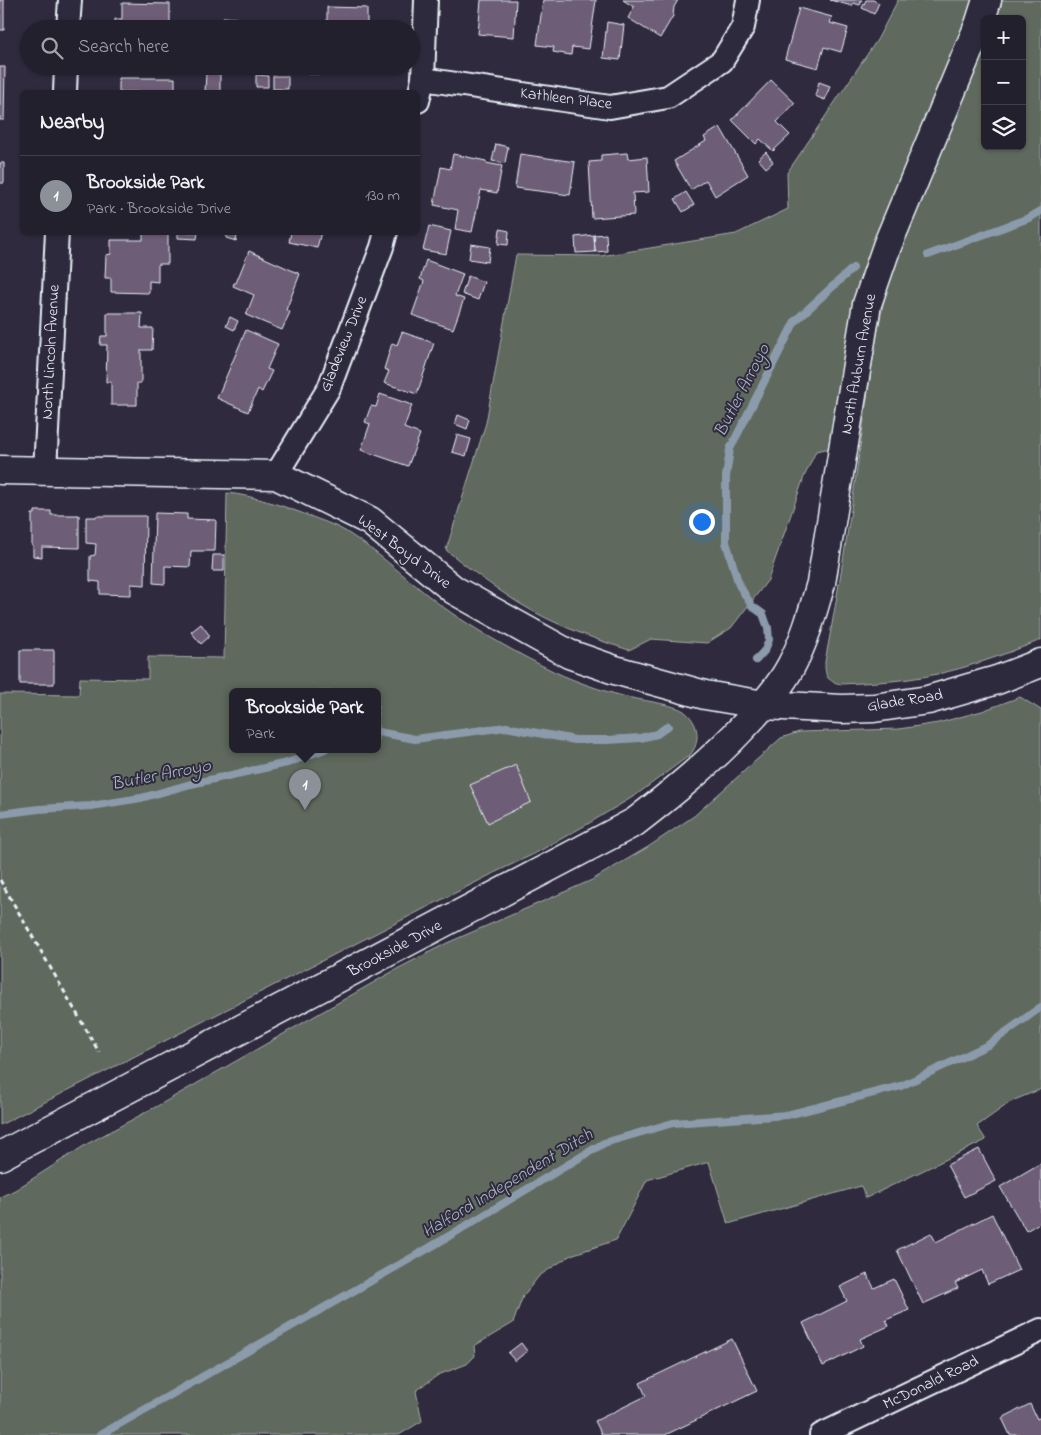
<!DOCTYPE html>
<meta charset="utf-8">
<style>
:root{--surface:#23202e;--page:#2b2836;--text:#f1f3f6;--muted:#a3a3aa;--line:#403e4a;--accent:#8c9099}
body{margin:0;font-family:"Indie Flower",sans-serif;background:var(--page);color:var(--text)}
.controls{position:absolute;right:15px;top:15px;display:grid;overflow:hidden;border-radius:8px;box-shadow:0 1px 4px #0004}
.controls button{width:45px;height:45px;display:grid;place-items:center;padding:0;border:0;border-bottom:1px solid var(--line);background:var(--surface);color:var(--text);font:25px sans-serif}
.you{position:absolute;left:701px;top:521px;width:18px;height:18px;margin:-12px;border:4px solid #fff;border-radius:50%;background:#1a73e8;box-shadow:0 0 0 8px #1a73e833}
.badge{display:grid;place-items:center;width:32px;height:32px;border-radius:50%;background:var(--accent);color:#fff;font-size:16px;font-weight:700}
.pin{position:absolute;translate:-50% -41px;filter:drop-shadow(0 1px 2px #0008)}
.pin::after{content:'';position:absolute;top:26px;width:18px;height:15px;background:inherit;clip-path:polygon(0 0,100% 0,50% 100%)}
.popup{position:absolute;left:229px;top:688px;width:152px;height:65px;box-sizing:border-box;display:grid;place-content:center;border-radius:8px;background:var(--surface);filter:drop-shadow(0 1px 4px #0005);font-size:16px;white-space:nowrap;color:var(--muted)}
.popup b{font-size:19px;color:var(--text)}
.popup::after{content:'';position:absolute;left:50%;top:100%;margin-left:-10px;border:10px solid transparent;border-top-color:var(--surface)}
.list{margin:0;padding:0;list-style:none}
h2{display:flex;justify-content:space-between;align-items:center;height:65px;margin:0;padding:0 20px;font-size:21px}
h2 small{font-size:16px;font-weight:400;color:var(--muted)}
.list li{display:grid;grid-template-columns:32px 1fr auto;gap:15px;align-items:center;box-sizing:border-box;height:80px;padding:0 20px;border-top:1px solid var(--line)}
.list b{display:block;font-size:19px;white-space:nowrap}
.list p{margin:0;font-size:16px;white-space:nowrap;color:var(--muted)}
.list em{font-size:16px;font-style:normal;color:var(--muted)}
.icon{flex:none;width:28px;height:28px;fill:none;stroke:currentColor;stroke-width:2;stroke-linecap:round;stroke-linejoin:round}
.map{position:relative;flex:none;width:1041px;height:1435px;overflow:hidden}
.search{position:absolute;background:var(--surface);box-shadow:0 1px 4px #0004;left:20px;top:20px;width:400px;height:55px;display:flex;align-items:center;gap:12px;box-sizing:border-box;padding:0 18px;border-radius:28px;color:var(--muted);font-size:19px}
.panel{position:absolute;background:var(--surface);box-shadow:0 1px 4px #0004;left:20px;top:90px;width:400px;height:145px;border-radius:8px}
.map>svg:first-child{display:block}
.green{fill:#5f695d;stroke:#a4adaa;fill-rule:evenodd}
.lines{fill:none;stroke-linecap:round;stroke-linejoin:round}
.stream{stroke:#8c9bac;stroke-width:8}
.building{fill:#6e5d77;stroke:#e8f1f8}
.street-casing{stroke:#e8f1f8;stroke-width:26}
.secondary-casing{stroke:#e8f1f8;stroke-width:31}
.path{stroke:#e8f1f8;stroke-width:3;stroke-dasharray:5 4;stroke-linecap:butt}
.street{stroke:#2f2a3d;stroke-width:22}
.secondary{stroke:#2f2a3d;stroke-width:28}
.labels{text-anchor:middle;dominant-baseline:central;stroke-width:4;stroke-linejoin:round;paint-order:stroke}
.street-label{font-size:16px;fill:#e8f1f8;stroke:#2f2a3d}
.water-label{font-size:18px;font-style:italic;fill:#aab7c5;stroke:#2f2a3d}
</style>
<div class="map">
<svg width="1041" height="1435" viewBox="0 0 1041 1435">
<rect width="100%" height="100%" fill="#2f2a3d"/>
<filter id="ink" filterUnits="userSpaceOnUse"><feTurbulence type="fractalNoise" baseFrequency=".02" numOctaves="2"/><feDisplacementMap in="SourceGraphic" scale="10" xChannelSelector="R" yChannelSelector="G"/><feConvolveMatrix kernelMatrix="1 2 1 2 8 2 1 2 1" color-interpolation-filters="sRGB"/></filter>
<g filter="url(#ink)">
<!-- green -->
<path class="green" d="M 898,0 L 975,0 L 831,448 L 816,451 L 804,477 L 768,580 L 731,628 L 707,643 L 651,639 L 629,650 C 584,636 540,619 502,592 C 482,579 464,564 446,550 L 486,423 L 516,255 L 601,256 L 736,234 L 788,209 L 787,173 L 877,40 Z
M 1000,0 L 1041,0 L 1041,640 C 998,657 955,673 909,679 C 886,682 863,683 840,684 C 826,680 825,676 825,662 C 839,588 851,514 861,440 C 870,379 877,319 894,260 L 985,36 L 985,146 L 1022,146 L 1022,19 L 992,19 Z
M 227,493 C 255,496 280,505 307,515 C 320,520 333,524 345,531 C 384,555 416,589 453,614 C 486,636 520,655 555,672 C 577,682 600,690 623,696 C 637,700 676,704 685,712 C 699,723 701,742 690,755 L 636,795 L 586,825 L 534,854 L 498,871 L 0,1125 L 0,694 L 79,695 L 80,678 L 148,679 L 148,657 L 224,658 ZM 232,691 L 378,691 L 378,749 L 232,749 Z
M 1020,697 L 1041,710 L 1041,1089 L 1012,1101 L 977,1126 L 986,1140 L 866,1198 L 861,1186 L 728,1224 L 709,1162 L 647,1180 L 616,1240 L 571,1255 L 539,1276 L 523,1296 L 513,1323 L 474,1346 L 475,1356 L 467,1364 L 438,1375 L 416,1391 L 422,1421 L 399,1435 L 0,1435 L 0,1197 L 15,1190 L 87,1144 L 161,1104 L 397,969 L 447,943 L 592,880 L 648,847 L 694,816 L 781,738 L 799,732 L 899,729 L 938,723 L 982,711 Z"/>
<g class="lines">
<!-- stream -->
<path class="stream" d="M 928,255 L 1029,218 L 1041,211
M 756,660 L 765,650 L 769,640 L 768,628 L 763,614 L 752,606 L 739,585 L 726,542 L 726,477 L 730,449 L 795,321 L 853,268
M 378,732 L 415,739 L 506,727 L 575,740 L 608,740 L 640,738 L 657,734 L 668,726
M 0,814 L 39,809 L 91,806 L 141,798 L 191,784 L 287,763 L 325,749
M 100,1435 L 429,1248 L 604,1143 L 673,1123 L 787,1115 L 901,1086 L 988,1045 L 1041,1007"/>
</g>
<!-- building -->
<path class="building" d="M 0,0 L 4,0 L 4,30 L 0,30 Z
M 481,0 L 516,0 L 514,37 L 478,34 Z
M 543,0 L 596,0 L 589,49 L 572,47 L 571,55 L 553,52 L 554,47 L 537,45 Z
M 623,0 L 678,0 L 674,7 L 673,16 L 660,38 L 628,18 L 634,7 Z
M 830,0 L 862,0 L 860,5 L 853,3 L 852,6 Z
M 866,0 L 873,0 L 879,3 L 874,14 L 862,8 Z
M 122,3 L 170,4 L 170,29 L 115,29 L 115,19 L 122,19 Z
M 327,7 L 367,8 L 367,29 L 327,29 Z
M 799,8 L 832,17 L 830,23 L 848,28 L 841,52 L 824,47 L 818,68 L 785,59 Z
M 223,17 L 237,18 L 238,29 L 223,29 Z
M 607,22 L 624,25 L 620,60 L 603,58 Z
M 307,66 L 326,66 L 326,74 L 307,74 Z
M 0,67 L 5,67 L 4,120 L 0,120 Z
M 206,73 L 220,74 L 220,92 L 205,92 Z
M 256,75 L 268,76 L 268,87 L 256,87 Z
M 273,76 L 288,76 L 288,89 L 273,89 Z
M 119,78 L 175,78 L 175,92 L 119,92 Z
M 771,80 L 795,103 L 777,122 L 790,135 L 773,151 L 760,139 L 756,144 L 732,120 Z
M 819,82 L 830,86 L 825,100 L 815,96 Z
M 720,127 L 748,175 L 715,196 L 706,180 L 691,190 L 674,161 L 706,141 L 704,137 Z
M 496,144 L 508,147 L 505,163 L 492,161 Z
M 766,152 L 773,162 L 766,168 L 758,159 Z
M 627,153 L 628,159 L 647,157 L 649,192 L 633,193 L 634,215 L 592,218 L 589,162 L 601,161 L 601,155 Z
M 453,154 L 486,161 L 486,163 L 502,166 L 497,193 L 481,190 L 472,232 L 455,229 L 458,210 L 434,205 L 441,167 L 450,169 Z
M 520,154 L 575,162 L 570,195 L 515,188 Z
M 0,163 L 4,163 L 4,183 L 0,183 Z
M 686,192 L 694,205 L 683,212 L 675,199 Z
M 429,226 L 451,231 L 446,254 L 423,250 Z
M 500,229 L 509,231 L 508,245 L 498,244 Z
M 178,232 L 198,232 L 197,239 L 178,238 Z
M 228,232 L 238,232 L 236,241 L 226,238 Z
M 291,232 L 321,232 L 317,248 L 289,242 Z
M 143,233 L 168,233 L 168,264 L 158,264 L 158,282 L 149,281 L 149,293 L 111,292 L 111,278 L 105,278 L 106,255 L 111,254 L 111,240 L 143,240 Z
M 606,234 L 607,251 L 595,252 L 594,235 Z
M 594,235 L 595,252 L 576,253 L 575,237 Z
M 471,244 L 490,247 L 488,262 L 469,259 Z
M 249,251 L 300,274 L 286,310 L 290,312 L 282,330 L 246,315 L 254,295 L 233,286 L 234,283 L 236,283 Z
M 426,260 L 463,274 L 455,296 L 464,299 L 453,329 L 412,315 L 424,281 L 420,279 Z
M 468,276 L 484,282 L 478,300 L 462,294 Z
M 107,313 L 142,313 L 141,328 L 153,328 L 152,350 L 141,350 L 141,383 L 137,383 L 137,405 L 111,405 L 111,382 L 106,382 L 107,345 L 100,345 L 101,336 L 107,336 Z
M 230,317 L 238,321 L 234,330 L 226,326 Z
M 246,330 L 278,344 L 267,369 L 272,371 L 262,392 L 258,389 L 248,412 L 217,398 Z
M 402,332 L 434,343 L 417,394 L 384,383 L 389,371 L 384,369 L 392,343 L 397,345 Z
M 380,394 L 412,405 L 404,428 L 420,434 L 408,466 L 361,450 L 370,424 L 365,422 L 371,406 L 376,407 Z
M 458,415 L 470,420 L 467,429 L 455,424 Z
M 457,435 L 471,439 L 466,456 L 452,452 Z
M 35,511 L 51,511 L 51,515 L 79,515 L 79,548 L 42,547 L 42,557 L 33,556 L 33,546 L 32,546 L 32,514 L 35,514 Z
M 155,513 L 187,514 L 187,519 L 216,520 L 215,551 L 191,551 L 190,567 L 165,566 L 165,584 L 153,583 Z
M 96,516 L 146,516 L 145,585 L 131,584 L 131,595 L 100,594 L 100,582 L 90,581 L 90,556 L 95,555 L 96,544 L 86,543 L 86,517 L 96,517 Z
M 213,555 L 224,555 L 224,571 L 212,571 Z
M 201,624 L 210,636 L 201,644 L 191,632 Z
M 20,650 L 54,650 L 54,684 L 20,684 Z
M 516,765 L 531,802 L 488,823 L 470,785 Z
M 979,1149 L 996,1181 L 964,1197 L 947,1165 Z
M 1041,1163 L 1041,1222 L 1026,1231 L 1000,1187 Z
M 992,1214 L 1019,1270 L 988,1284 L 982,1270 L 955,1283 L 958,1288 L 923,1304 L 897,1250 L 931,1233 L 936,1242 Z
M 867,1274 L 874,1288 L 894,1279 L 909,1310 L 886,1320 L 889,1326 L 860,1339 L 863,1346 L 823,1366 L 803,1323 L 847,1301 L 840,1287 Z
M 732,1339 L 757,1391 L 665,1435 L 602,1435 L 595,1421 L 646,1396 L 640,1383 Z
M 521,1343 L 527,1351 L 515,1361 L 508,1353 Z
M 1030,1404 L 1037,1419 L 1041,1417 L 1041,1435 L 1010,1435 L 1002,1418 Z"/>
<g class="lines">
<defs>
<path id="street" d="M 68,29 L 70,0
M 423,79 L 610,107 L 668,97 L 722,61 L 743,27 L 748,0
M 65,92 L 66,66
M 418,101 L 423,79 L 426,0
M 45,471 L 57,232
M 276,475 L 329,388 L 382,247 L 386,232
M 821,1435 L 1041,1330"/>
<path id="secondary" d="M 0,470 L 276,475 L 370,521 L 454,590 L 569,654 L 615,670 L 705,695 L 764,705 L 842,709 L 874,708 L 928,700 L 997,680 L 1041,663
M 0,1156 L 635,822 C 675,791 713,760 747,723 C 763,706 780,687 791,666 C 805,640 813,611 821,583 L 867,304 L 887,246 L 979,25 L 987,0"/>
</defs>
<!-- street casing -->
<use href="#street" class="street-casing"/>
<!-- secondary casing -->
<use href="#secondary" class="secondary-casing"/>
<!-- path -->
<path class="path" d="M 0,880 L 99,1052"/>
<!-- street -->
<use href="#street" class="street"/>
<!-- secondary -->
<use href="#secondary" class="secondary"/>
</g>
</g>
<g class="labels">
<!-- street labels -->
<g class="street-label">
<text transform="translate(566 99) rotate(7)">Kathleen Place</text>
<text transform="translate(344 344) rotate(-68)">Gladeview Drive</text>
<text transform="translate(51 352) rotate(-87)">North Lincoln Avenue</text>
<text transform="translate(859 364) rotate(-80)">North Auburn Avenue</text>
<text transform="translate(404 552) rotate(37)">West Boyd Drive</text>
<text transform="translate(905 701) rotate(-9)">Glade Road</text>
<text transform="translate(395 949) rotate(-28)">Brookside Drive</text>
<text transform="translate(931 1383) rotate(-26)">McDonald Road</text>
</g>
<!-- water labels -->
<g class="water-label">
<text transform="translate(743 391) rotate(-63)">Butler Arroyo</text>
<text transform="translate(161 776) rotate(-11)">Butler Arroyo</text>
<text transform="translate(508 1184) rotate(-31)">Halford Independent Ditch</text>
</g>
</g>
</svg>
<div class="controls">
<button>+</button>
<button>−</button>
<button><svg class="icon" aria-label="layers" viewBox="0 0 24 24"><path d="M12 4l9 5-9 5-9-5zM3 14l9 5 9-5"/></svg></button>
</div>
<div class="you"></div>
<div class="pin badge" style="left:305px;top:810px">1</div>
<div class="popup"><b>Brookside Park</b>Park</div>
<div class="search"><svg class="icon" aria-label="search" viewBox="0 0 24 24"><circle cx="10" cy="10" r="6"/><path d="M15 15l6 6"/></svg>Search here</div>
<section class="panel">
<h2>Nearby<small></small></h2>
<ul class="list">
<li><span class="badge">1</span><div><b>Brookside Park</b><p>Park · Brookside Drive</p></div><em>130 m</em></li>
</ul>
</section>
</div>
